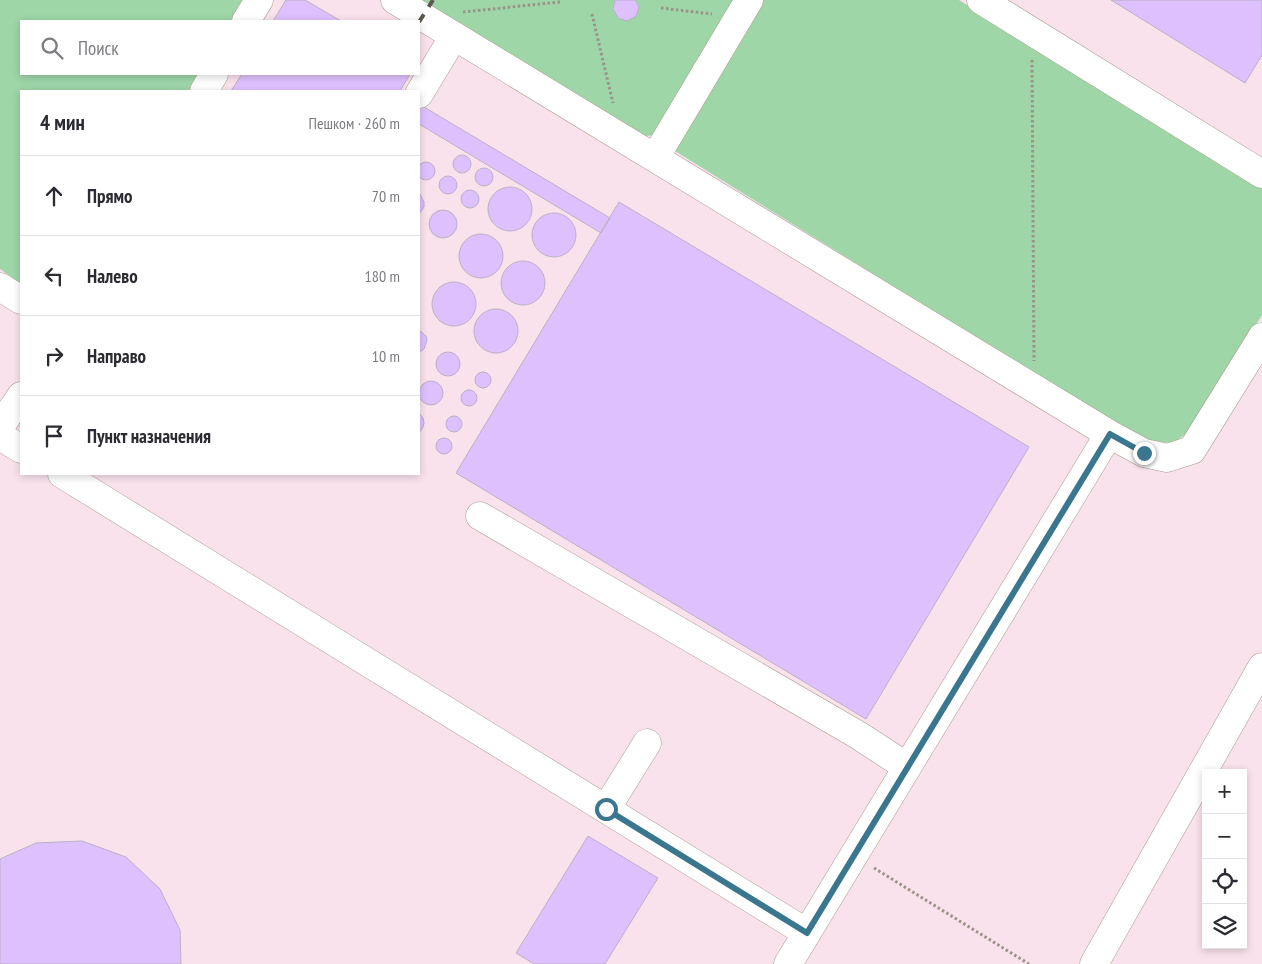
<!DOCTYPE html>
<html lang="ru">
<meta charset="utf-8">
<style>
:root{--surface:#fff;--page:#f7f7f7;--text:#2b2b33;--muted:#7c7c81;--line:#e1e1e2}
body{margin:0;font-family:"PT Sans Narrow",sans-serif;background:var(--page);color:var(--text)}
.controls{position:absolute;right:15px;bottom:15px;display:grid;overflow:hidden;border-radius:0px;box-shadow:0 2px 8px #0003}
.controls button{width:45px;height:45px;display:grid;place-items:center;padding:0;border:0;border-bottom:1px solid var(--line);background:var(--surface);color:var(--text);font:25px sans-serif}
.stop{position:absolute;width:15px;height:15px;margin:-11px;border:4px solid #3a768e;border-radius:50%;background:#fff}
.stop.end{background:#3a768e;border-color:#fff;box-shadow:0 1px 5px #0008}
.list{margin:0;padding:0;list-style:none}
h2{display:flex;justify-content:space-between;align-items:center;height:65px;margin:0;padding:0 20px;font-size:21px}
h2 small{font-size:16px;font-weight:400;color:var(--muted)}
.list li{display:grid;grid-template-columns:32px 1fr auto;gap:15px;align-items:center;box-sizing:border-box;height:80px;padding:0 20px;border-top:1px solid var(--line)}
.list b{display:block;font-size:19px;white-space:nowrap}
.list em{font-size:16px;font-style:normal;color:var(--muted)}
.icon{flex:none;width:28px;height:28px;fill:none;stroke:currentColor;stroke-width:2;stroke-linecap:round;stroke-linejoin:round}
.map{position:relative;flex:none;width:1262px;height:964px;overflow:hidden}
.search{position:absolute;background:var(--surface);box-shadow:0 2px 8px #0003;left:20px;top:20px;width:400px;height:55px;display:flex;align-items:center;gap:12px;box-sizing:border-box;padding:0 18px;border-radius:0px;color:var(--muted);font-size:19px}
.panel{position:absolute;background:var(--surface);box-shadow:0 2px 8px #0003;left:20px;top:90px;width:400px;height:385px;border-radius:0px}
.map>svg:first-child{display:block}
.industrial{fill:#fae2ed;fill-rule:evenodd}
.green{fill:#9ed6a8}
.building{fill:#dfc0ff;stroke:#bab1c4}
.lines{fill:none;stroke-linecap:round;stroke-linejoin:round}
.minor-casing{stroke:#aa9c8c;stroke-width:29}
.path{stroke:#9b9288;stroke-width:3;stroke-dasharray:2.5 2.5;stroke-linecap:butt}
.minor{stroke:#fff;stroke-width:28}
.rail{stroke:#5d574e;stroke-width:4;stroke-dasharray:9 9;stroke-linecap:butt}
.route{stroke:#3a768e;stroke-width:6}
</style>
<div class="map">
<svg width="1262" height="964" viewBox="0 0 1262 964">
<rect width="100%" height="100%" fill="#fdf1e3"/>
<!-- industrial -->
<path class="industrial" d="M 0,0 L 1262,0 L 1262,964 L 0,964 ZM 21,21 L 419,21 L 419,74 L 21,74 ZM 21,91 L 419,91 L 419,474 L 21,474 ZM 1206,773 L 1243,773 L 1243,945 L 1206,945 Z"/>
<!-- green -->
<path class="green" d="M 0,0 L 246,0 L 233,21 L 21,21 L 21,74 L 201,74 L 190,91 L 21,91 L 21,284 L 0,269 Z
M 414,0 L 737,0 L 656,135 L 646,136 Z
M 761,0 L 959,0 L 1262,185 L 1262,315 L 1190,431 L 1173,443 L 1145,441 L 1120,427 L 675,151 L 674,143 Z"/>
<!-- building -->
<path class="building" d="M 286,0 L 305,0 L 341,21 L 273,21 Z
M 615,0 L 635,0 L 639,7 L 636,16 L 627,21 L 618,18 L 613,9 Z
M 1111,0 L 1262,0 L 1262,55 L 1245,83 Z
M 242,74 L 410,74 L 400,91 L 231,91 Z
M 419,104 L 610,218 L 601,233 L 419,124 Z
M453 164a9 9 0 1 1 18 0a9 9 0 1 1-18 0Z
M417 171a9 9 0 1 1 18 0a9 9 0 1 1-18 0Z
M475 177a9 9 0 1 1 18 0a9 9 0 1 1-18 0Z
M439 185a9 9 0 1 1 18 0a9 9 0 1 1-18 0Z
M488 209a22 22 0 1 1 44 0a22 22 0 1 1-44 0Z
M461 199a9 9 0 1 1 18 0a9 9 0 1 1-18 0Z
M 419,192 L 424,202 L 424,207 L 419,214 Z
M 619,202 L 1029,447 L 866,719 L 456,473 Z
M429 224a14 14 0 1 1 28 0a14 14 0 1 1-28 0Z
M532 235a22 22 0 1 1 44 0a22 22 0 1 1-44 0Z
M459 256a22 22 0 1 1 44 0a22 22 0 1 1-44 0Z
M501 283a22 22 0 1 1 44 0a22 22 0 1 1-44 0Z
M432 304a22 22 0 1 1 44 0a22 22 0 1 1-44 0Z
M474 331a22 22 0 1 1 44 0a22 22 0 1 1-44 0Z
M 419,330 L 426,336 L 427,340 L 424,349 L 419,352 Z
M436 364a12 12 0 1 1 24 0a12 12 0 1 1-24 0Z
M475 380a8 8 0 1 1 16 0a8 8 0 1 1-16 0Z
M419 393a12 12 0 1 1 24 0a12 12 0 1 1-24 0Z
M461 398a8 8 0 1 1 16 0a8 8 0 1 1-16 0Z
M 419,413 L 423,418 L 424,423 L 423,427 L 419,433 Z
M446 424a8 8 0 1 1 16 0a8 8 0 1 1-16 0Z
M436 446a8 8 0 1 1 16 0a8 8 0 1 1-16 0Z
M 588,836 L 658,878 L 605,964 L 534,964 L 516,953 Z
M 82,841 L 126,857 L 160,889 L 180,930 L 181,964 L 0,964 L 0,859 L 36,843 Z"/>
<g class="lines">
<defs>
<path id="minor" d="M 395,0 L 1109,434 L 1144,453 L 1167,458 L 1192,450 L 1262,337
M 981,0 L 1262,174
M 246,21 L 259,0
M 204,91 L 214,74
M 419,94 L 454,36
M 655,158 L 749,0
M 0,287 L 21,300
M 0,427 L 21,396
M 0,436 L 21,449
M 62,474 L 807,933
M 480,516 L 858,735 L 907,767
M 606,809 L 647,743
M 788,964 L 1109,434
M 1094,964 L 1262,667"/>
</defs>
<!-- minor casing -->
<use href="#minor" class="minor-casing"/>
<!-- path -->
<path class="path" d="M 661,8 L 712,14
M 463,12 L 560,2
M 592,14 L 613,103
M 1032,60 L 1034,361
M 874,868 L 1029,964"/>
<!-- minor -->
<use href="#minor" class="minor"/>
<!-- rail -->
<path class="rail" d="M 419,22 L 433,0"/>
</g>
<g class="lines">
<!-- route -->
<path class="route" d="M 606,809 L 807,933 L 1110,434 L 1144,453"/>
</g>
</svg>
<div class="controls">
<button>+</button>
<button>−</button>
<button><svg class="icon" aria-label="locate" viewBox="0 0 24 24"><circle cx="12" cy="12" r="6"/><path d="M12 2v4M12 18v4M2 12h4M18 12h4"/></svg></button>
<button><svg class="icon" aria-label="layers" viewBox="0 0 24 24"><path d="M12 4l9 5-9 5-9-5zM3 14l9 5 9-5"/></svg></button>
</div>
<div class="stop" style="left:606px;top:809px"></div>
<div class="stop end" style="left:1144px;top:453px"></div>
<div class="search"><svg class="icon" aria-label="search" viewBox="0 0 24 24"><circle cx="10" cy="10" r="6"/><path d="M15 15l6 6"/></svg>Поиск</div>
<section class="panel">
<h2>4 мин<small>Пешком · 260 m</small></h2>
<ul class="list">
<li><svg class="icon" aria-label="ahead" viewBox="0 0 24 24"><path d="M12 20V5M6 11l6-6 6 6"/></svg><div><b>Прямо</b></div><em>70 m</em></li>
<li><svg class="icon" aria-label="left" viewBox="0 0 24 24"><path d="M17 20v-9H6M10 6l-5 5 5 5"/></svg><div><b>Налево</b></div><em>180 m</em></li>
<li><svg class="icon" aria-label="right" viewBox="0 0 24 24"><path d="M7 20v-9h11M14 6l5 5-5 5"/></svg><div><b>Направо</b></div><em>10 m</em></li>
<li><svg class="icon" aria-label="arrive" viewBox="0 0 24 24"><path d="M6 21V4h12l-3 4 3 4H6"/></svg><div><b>Пункт назначения</b></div></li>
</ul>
</section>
</div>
